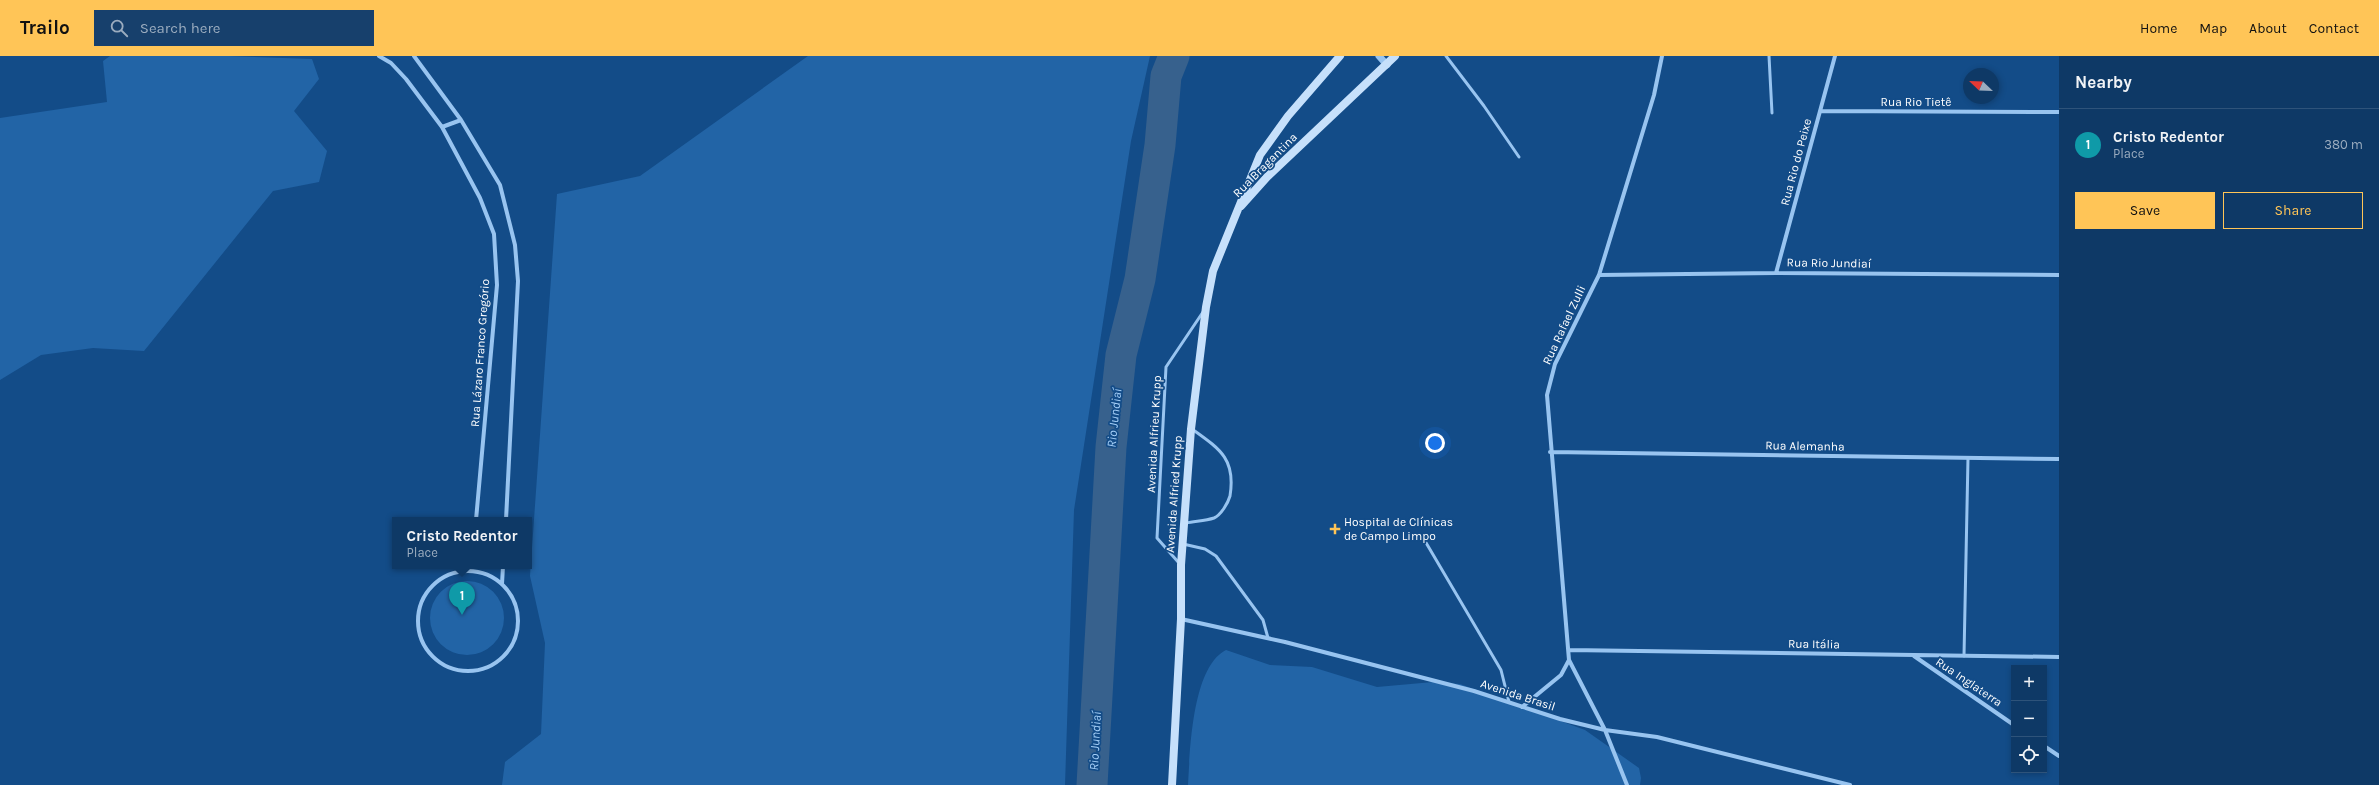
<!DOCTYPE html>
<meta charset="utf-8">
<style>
:root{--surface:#0e3966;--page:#17406c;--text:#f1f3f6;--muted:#9bacbf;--line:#2e537a;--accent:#ffc557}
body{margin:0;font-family:Karla,sans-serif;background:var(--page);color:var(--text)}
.controls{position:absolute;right:12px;bottom:12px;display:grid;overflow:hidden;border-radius:0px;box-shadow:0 2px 6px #0003}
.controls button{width:36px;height:36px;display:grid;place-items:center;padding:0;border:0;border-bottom:1px solid var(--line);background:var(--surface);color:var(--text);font:20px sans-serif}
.compass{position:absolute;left:1963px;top:12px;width:36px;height:36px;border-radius:50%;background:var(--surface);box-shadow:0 2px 6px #0003;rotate:293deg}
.you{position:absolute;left:1435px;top:387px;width:14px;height:14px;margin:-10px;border:3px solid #fff;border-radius:50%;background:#1a73e8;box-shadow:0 0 0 6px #1a73e833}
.badge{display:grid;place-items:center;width:26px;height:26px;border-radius:50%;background:var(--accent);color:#fff;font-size:13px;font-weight:700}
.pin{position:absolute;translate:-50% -33px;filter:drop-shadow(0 1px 2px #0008)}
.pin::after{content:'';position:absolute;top:21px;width:14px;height:12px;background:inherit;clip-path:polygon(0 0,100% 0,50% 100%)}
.popup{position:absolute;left:392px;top:461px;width:140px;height:52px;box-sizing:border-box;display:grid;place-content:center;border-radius:0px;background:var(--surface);filter:drop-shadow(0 1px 3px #0005);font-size:13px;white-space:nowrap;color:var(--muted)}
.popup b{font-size:15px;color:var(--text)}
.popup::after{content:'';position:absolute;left:50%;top:100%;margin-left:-8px;border:8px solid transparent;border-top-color:var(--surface)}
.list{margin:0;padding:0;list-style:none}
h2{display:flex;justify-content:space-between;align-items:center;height:52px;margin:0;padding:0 16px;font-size:17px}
h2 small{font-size:13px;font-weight:400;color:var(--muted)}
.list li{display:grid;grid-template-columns:26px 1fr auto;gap:12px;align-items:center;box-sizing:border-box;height:72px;padding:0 16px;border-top:1px solid var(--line)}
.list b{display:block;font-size:15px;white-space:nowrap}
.list p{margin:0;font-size:13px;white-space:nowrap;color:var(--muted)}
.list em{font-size:13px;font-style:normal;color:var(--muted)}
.actions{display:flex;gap:8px;padding:12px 16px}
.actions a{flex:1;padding:9px 0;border:1px solid var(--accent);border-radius:0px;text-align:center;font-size:14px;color:var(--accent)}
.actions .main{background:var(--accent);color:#111}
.icon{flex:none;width:22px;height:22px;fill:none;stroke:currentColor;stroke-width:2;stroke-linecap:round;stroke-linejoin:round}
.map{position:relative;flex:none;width:2059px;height:729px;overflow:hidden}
header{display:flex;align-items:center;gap:24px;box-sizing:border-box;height:56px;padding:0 20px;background:var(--accent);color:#111}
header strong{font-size:19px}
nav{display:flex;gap:22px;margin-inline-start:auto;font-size:14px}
.search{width:280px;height:36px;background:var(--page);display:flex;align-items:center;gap:10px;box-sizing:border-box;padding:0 14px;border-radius:0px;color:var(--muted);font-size:15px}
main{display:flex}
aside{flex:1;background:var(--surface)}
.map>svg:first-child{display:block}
.green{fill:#2264a6}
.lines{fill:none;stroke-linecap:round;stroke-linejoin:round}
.river{stroke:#37618d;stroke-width:31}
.service{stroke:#98c4f0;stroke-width:3}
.minor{stroke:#98c4f0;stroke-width:4}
.tertiary{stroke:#98c4f0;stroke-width:7}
.secondary{stroke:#c6e0fb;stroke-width:8}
.poi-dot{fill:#ffc557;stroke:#134c88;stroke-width:1.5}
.labels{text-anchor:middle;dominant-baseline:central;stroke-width:3.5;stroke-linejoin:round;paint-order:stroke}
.street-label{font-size:12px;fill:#fff;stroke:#134c88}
.poi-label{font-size:12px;fill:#fff;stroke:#134c88;text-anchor:start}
.water-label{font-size:13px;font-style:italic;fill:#a4cef7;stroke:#134c88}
</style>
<header>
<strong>Trailo</strong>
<div class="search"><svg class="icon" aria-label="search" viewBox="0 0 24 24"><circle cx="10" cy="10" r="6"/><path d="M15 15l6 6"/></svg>Search here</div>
<nav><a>Home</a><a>Map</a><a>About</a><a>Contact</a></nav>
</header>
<main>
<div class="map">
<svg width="2059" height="729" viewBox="0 0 2059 729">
<rect width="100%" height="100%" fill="#134c88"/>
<!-- green -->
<path class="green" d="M 110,0 L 229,0 L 312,3 L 319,23 L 294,55 L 327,95 L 319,126 L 273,135 L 144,295 L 93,292 L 41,299 L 0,324 L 0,62 L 107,46 L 103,5 Z
M 808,0 L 1150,0 L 1131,85 L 1074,454 L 1065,729 L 502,729 L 505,706 L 541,678 L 545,587 L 530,520 L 557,138 L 640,120 Z
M430 562a37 37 0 1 1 74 0a37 37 0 1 1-74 0Z
M 1226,594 L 1270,609 L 1312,611 L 1377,631 L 1433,626 L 1460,628 L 1585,674 L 1639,712 L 1641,722 L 1640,729 L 1188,729 C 1190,695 1192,611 1226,594 Z"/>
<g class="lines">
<!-- river -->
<path class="river" d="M 1092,729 L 1111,391 L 1121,299 L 1140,223 L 1160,89 L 1166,20 L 1174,0"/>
<!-- service -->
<path class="service" d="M 1446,0 L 1484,50 L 1519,101
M 1769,0 L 1772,57
M 1186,467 C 1195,465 1205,465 1214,462 C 1221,459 1228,447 1230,440 C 1236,403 1220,393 1192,373
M 1425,485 L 1501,614 L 1509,646
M 1183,488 L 1205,493 L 1216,500 L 1263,564 L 1268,582
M 1179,507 L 1157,482 L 1166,311 L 1203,256
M 1964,600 L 1968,402"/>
<!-- minor -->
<path class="minor" d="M 379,0 L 391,7 L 406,23 L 442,71 L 480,142 L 494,178 L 497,229 L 476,464
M 414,0 L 461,64 L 500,129 L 515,189 L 518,225 L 506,464
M 1820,55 L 2059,56
M 442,71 L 461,64
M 1776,217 L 1835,0
M 1599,219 L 1776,217 L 2059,219
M 1550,396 L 2059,403
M418 565a50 50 0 1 1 100 0a50 50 0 1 1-100 0Z
M 502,528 L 503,510
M 1181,563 L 1285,586 L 1474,635 L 1560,663 L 1605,674 L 1657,681 L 1850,729
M 1569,594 L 2059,601
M 1914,600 L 2014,669
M 1522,651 L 1561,619 L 1569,604
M 2044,690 L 2059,700
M 1627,729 L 1605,674 L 1569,604 L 1547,339 L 1555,308 L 1599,219 L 1654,39 L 1662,0"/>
<!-- tertiary -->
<path class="tertiary" d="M 1379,0 L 1387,9"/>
<!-- secondary -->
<path class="secondary" d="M 1241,150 L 1267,121 L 1395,0
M 1172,729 L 1181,563 L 1181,509 L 1191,373 L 1206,251 L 1213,215 L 1260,99 L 1288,60 L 1340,0"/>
</g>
<!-- markers -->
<path class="poi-dot" d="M1333 467h4v4h4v4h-4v4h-4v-4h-4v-4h4z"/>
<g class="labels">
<!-- street labels -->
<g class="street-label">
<text x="1916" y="46">Rua Rio Tietê</text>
<text transform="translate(1796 106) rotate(-75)">Rua Rio do Peixe</text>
<text transform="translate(1265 109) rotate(-45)">Rua Bragantina</text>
<text transform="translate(1829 207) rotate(1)">Rua Rio Jundiaí</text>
<text transform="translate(1564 269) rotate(-65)">Rua Rafael Zulli</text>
<text transform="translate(480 297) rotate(-86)">Rua Lázaro Franco Gregório</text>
<text transform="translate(1154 378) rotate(-87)">Avenida Alfrieu Krupp</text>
<text transform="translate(1805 390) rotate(1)">Rua Alemanha</text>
<text transform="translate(1174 438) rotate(-86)">Avenida Alfried Krupp</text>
<text transform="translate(1814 588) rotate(1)">Rua Itália</text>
<text transform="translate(1969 626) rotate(34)">Rua Inglaterra</text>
<text transform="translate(1518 639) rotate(18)">Avenida Brasil</text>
</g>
<!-- poi labels -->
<g class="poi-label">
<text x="1344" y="466">Hospital de Clínicas<tspan x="1344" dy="14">de Campo Limpo</tspan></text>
</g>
<!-- water labels -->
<g class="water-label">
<text transform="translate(1114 362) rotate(-84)">Rio Jundiaí</text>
<text transform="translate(1095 685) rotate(-87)">Rio Jundiaí</text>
</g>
</g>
</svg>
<div class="controls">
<button>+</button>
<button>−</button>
<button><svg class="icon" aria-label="locate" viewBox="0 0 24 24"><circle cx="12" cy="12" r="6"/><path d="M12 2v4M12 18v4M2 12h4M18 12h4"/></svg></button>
</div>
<svg class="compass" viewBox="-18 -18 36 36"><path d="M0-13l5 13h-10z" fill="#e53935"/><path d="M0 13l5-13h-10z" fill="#9bacbf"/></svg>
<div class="you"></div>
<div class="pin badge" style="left:462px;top:559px;background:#0f9aa8">1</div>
<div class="popup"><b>Cristo Redentor</b>Place</div>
</div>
<aside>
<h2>Nearby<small></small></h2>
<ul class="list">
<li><span class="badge" style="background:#0f9aa8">1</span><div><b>Cristo Redentor</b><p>Place</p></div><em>380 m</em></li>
</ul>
<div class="actions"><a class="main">Save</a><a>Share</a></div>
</aside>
</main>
